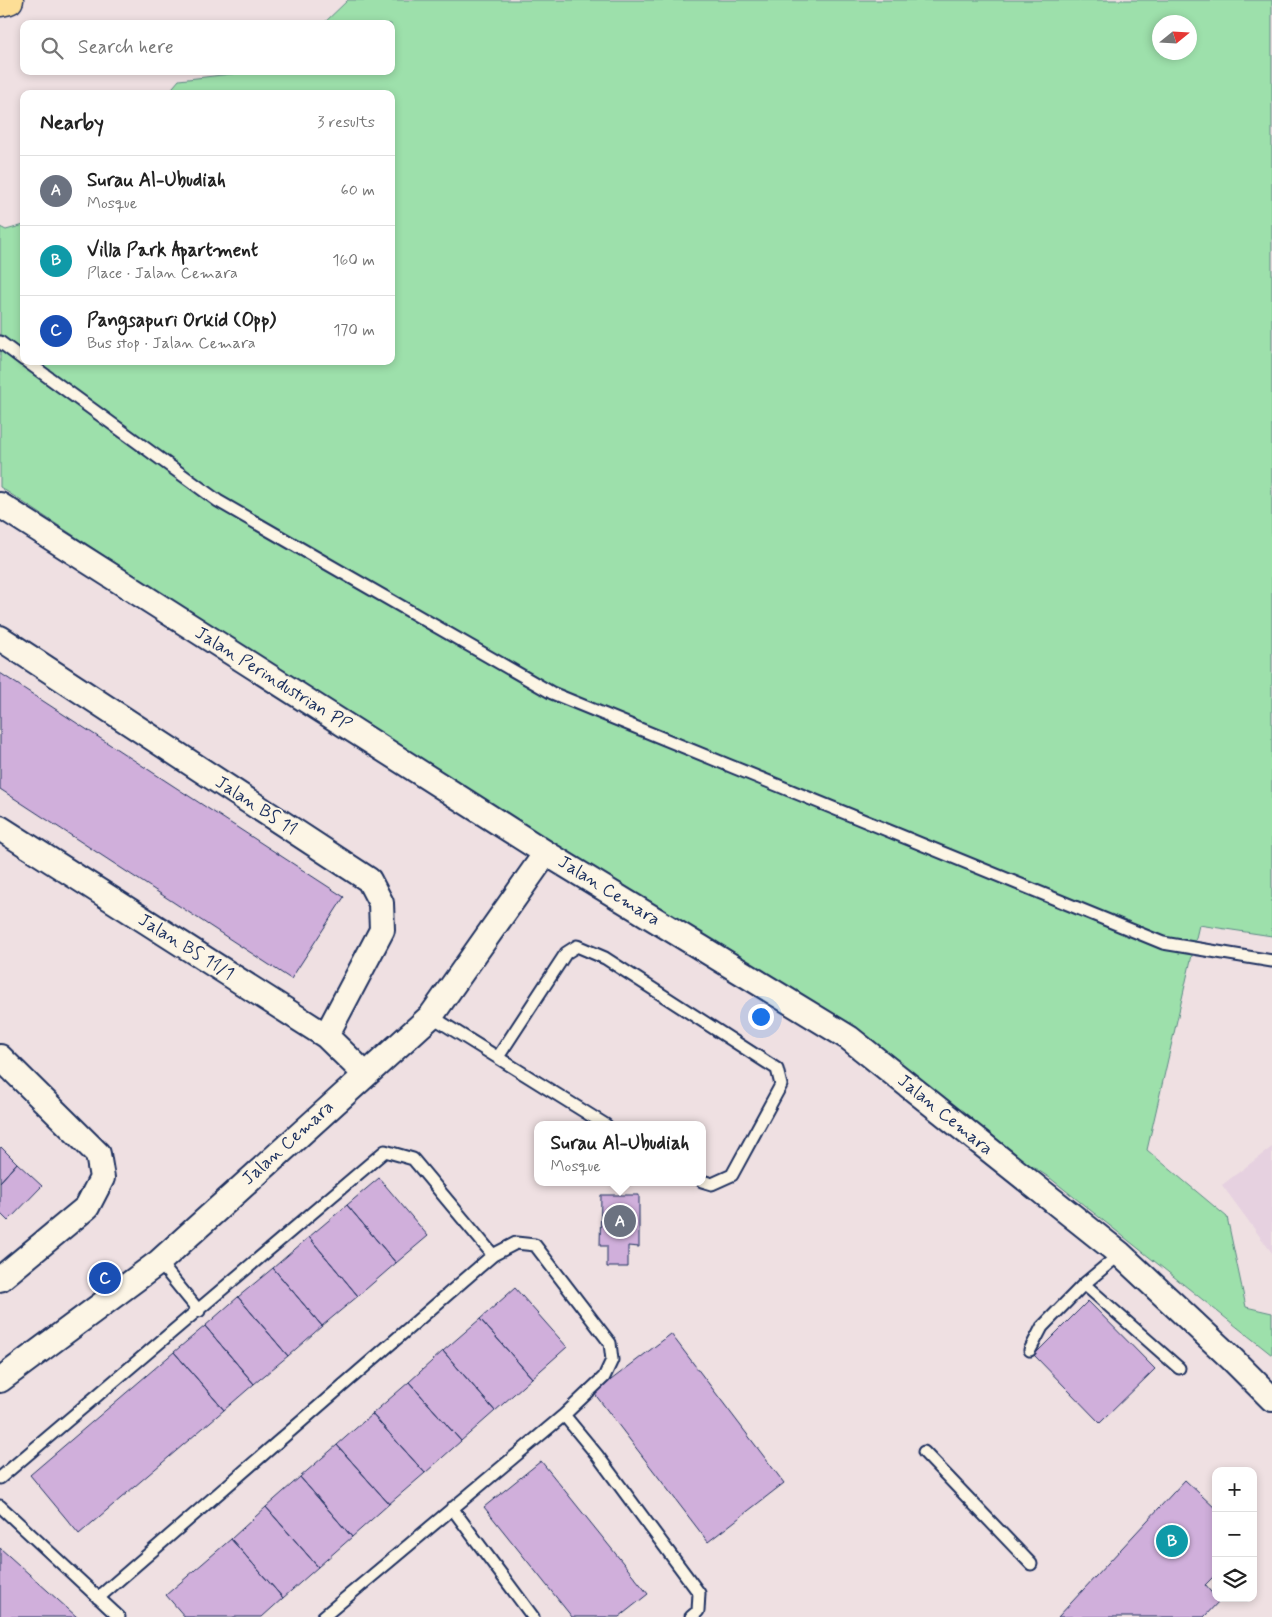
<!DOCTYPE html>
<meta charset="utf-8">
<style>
:root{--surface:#fff;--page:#f6f6f6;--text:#222;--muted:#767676;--line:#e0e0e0;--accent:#ea580c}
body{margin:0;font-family:Mynerve,sans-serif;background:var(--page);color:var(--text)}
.controls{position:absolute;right:15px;bottom:15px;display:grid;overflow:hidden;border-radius:10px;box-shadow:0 2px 8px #0003}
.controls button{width:45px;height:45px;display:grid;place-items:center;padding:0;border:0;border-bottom:1px solid var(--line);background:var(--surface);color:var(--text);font:25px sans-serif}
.compass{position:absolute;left:1152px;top:15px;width:45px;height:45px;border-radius:50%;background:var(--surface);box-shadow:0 2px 8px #0003;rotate:72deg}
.you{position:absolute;left:760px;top:1016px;width:18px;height:18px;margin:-12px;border:4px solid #fff;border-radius:50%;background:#1a73e8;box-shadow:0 0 0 8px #1a73e833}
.badge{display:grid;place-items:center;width:32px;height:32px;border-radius:50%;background:var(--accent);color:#fff;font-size:16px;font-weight:700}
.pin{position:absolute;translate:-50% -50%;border:2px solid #fff;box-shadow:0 1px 5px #0006}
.popup{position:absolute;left:534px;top:1121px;width:172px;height:65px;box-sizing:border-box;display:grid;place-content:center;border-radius:10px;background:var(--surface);filter:drop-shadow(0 1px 4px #0005);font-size:16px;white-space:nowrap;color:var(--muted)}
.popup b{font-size:19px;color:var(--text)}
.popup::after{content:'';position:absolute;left:50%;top:100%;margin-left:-10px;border:10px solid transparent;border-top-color:var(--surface)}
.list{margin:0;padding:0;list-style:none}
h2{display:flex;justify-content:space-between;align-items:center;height:65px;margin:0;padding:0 20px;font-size:21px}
h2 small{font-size:16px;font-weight:400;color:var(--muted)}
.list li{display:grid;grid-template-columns:32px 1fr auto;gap:15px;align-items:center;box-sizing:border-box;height:70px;padding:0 20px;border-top:1px solid var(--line)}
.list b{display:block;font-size:19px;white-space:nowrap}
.list p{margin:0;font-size:16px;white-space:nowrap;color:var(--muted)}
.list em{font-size:16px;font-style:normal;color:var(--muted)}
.icon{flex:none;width:28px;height:28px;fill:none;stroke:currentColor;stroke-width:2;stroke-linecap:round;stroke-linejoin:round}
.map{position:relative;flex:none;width:1272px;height:1617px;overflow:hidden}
.search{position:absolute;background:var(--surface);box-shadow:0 2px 8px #0003;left:20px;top:20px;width:375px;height:55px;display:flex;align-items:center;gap:12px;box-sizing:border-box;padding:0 18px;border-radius:10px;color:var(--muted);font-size:19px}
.panel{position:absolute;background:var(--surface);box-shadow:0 2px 8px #0003;left:20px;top:90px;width:375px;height:275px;border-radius:10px}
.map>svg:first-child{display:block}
.built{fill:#e6d1e0}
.green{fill:#9de0ab;stroke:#5c8884;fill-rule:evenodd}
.building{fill:#d0afdb;stroke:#1b2f5e}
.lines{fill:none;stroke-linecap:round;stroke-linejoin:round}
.lane-casing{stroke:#1b2f5e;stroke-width:15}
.street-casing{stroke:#1b2f5e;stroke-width:28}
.highway-casing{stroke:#1b2f5e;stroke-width:31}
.lane{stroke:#fcf5e5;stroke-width:11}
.street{stroke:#fcf5e5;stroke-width:24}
.highway{stroke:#fdde96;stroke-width:28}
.labels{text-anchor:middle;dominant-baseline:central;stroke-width:4;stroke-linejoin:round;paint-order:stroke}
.street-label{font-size:18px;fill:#1b2f5e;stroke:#fcf5e5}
</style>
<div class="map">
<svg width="1272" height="1617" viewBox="0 0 1272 1617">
<rect width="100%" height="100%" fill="#efe0e2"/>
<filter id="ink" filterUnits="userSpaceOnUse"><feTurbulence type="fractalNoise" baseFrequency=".02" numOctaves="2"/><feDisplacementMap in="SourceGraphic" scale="10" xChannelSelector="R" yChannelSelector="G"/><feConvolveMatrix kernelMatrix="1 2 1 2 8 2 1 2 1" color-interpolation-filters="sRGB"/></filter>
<g filter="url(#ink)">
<!-- built -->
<path class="built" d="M 1272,1147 L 1272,1253 L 1222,1185 Z"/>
<!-- green -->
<path class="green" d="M 348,0 L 1272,0 L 1272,936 L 1199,925 L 1147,1150 L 1227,1217 L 1246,1307 L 1272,1313 L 1272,1355 L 1050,1178 L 0,487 L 0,227 L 6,230 L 24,225 L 24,361 L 391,361 L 391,94 L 167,94 L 179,80 L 257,71 L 391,71 L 391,24 L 323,24 ZM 1160,22 L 1190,22 L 1190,52 L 1160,52 Z"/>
<!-- building -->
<path class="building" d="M 0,673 L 344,897 L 291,979 L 0,789 Z
M 1,1147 L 17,1163 L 0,1182 L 0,1148 Z
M 17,1163 L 42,1186 L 8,1221 L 0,1213 L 0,1182 Z
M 379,1178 L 428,1236 L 396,1263 L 347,1205 Z
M 601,1195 L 639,1195 L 639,1247 L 628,1246 L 628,1267 L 607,1267 L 607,1246 L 600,1246 Z
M 347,1205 L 396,1263 L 358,1296 L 309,1237 Z
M 309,1237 L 358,1296 L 322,1326 L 273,1268 Z
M 273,1268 L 322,1326 L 288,1356 L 238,1297 Z
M 515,1288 L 567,1347 L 532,1378 L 480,1319 Z
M 238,1297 L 288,1356 L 254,1384 L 205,1326 Z
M 1088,1301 L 1155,1369 L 1100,1423 L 1034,1355 Z
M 480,1319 L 532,1378 L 495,1411 L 443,1351 Z
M 205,1326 L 254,1384 L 224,1410 L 174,1352 Z
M 671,1334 L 784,1483 L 708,1542 L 594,1393 Z
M 443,1351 L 495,1411 L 461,1441 L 409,1382 Z
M 174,1352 L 224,1410 L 79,1534 L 30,1475 Z
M 409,1382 L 461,1441 L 425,1473 L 372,1414 Z
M 372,1414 L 425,1473 L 389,1504 L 337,1445 Z
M 337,1445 L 389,1504 L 352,1537 L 300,1477 Z
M 541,1461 L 648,1594 L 619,1617 L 572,1617 L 484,1507 Z
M 300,1477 L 352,1537 L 318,1567 L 266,1507 Z
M 1185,1480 L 1216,1509 L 1216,1574 L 1205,1585 L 1216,1598 L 1220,1600 L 1204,1617 L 1058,1617 Z
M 266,1507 L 318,1567 L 283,1598 L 231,1539 Z
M 231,1539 L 283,1598 L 262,1617 L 185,1617 L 166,1595 Z
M 0,1548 L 77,1617 L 0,1617 Z"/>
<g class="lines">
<defs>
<path id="lane" d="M 0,342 L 24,360
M 26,361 L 218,501 L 552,693 L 1163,943 L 1272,961
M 431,1016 L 606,1125
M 498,1057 L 566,953 L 577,946 L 605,958 L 777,1069 L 781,1085 L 732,1175 L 712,1184 L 702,1181
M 159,1262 L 199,1311
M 1084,1284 L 1179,1368
M 1030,1350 L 1042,1327 L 1084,1284 L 1120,1254
M 564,1415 L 597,1455 L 699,1593 L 698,1611 L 691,1617
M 924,1452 L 1031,1564
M 0,1478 L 385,1151 L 413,1159 L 493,1255 L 516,1243 L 535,1245 L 610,1343 L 612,1360 L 604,1377 L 564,1415 L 323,1617
M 0,1506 L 119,1617
M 452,1508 L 533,1617
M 98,1598 L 493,1255"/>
<path id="street" d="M 0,505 L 546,853 L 849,1038 L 1120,1254 L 1232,1359 L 1272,1399
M 0,638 L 369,880 L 381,903 L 382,930 L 326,1036
M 0,828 L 326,1036 L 365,1074
M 0,1057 L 98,1154 L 102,1178 L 87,1207 L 0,1279
M 0,1380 L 159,1262 L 431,1016 L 546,853"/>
<path id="highway" d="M 0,2 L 9,0"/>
</defs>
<!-- lane casing -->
<use href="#lane" class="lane-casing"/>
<!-- street casing -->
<use href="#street" class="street-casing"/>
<!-- highway casing -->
<use href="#highway" class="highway-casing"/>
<!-- lane -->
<use href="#lane" class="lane"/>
<!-- street -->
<use href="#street" class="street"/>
<!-- highway -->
<use href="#highway" class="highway"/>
</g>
</g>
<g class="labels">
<!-- street labels -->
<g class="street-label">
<text transform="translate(273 679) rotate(32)">Jalan Perindustrian PP</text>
<text transform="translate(256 806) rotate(33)">Jalan BS 11</text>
<text transform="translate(609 891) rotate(32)">Jalan Cemara</text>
<text transform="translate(186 947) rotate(32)">Jalan BS 11/1</text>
<text transform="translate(945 1115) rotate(39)">Jalan Cemara</text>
<text transform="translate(288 1143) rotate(-42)">Jalan Cemara</text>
</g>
</g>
</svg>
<div class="controls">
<button>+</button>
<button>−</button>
<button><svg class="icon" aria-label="layers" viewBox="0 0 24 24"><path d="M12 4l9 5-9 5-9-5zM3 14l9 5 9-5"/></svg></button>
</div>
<svg class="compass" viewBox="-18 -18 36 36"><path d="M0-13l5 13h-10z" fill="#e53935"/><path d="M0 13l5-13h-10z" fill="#767676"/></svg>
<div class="you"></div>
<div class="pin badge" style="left:620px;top:1221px;background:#6b7280">A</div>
<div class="popup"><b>Surau Al-Ubudiah</b>Mosque</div>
<div class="pin badge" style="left:1172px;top:1541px;background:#0f9aa8">B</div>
<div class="pin badge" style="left:105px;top:1278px;background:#1a4fb4">C</div>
<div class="search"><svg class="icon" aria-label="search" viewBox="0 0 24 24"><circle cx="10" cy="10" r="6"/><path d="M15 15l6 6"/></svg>Search here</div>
<section class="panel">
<h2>Nearby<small>3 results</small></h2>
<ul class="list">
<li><span class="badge" style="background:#6b7280">A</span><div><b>Surau Al-Ubudiah</b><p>Mosque</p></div><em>60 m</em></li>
<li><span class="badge" style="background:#0f9aa8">B</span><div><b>Villa Park Apartment</b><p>Place · Jalan Cemara</p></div><em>160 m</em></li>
<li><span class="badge" style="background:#1a4fb4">C</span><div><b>Pangsapuri Orkid (Opp)</b><p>Bus stop · Jalan Cemara</p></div><em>170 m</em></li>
</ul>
</section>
</div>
